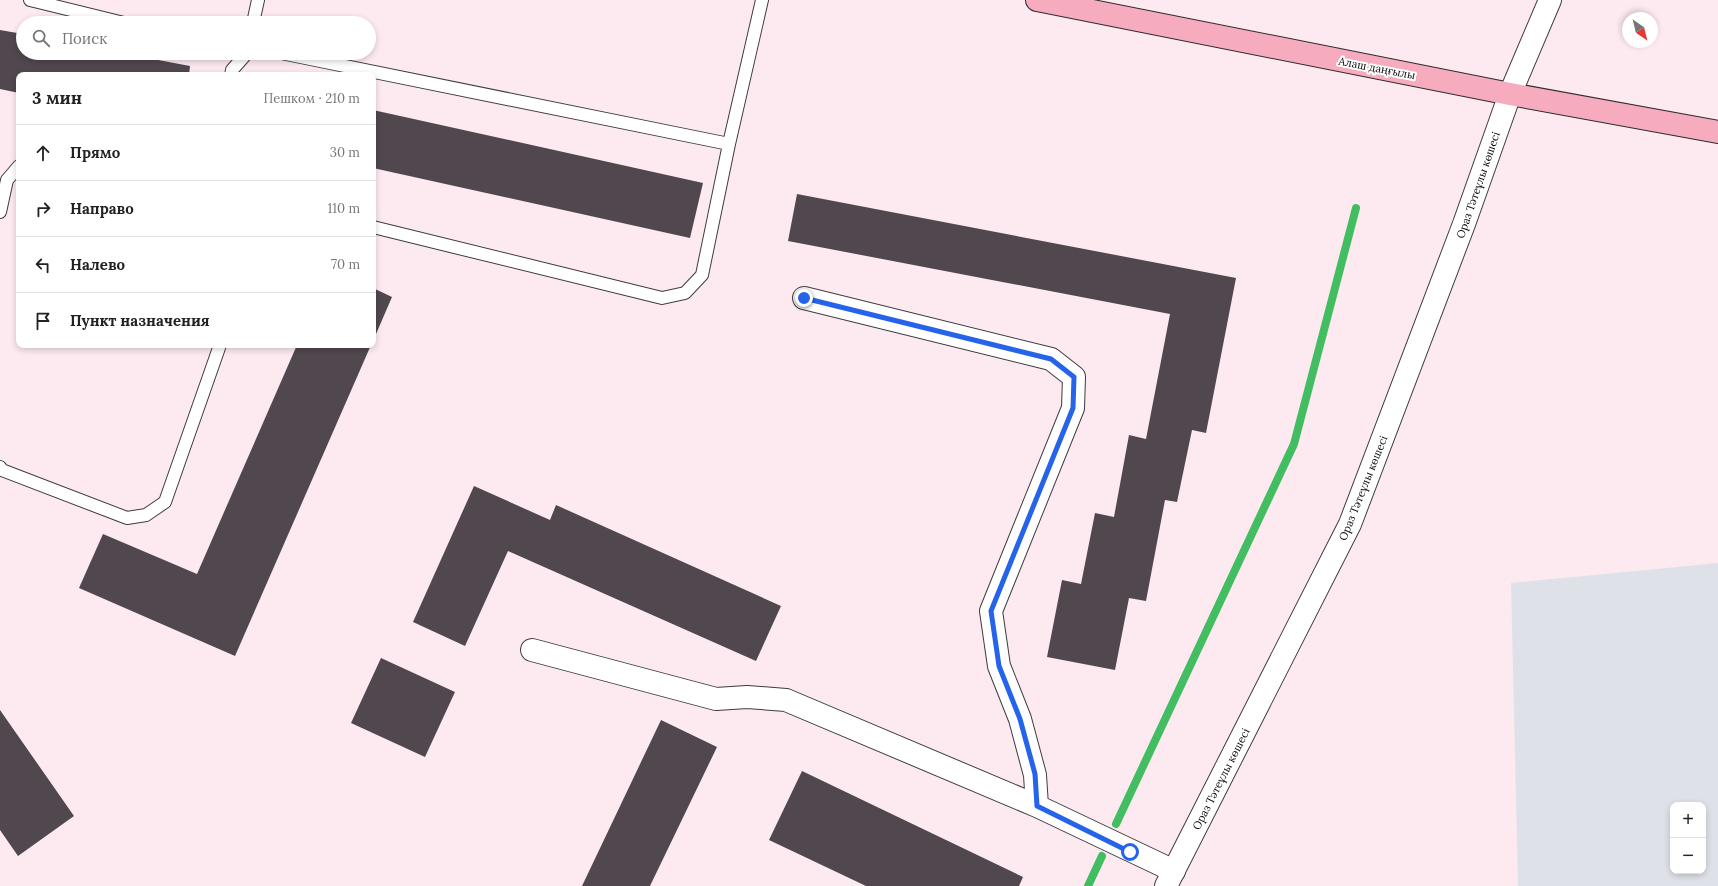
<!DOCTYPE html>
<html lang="ru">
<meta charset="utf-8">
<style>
:root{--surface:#fff;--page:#f6f6f6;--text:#222;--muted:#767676;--line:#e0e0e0}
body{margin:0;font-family:Lora,serif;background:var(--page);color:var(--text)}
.controls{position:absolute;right:12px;bottom:12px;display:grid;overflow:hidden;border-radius:8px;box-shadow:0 2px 6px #0003}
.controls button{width:36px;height:36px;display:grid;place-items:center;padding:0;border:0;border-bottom:1px solid var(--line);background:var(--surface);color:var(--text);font:20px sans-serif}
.compass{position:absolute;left:1622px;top:12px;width:36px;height:36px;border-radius:50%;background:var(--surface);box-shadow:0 2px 6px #0003;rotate:145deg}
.stop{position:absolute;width:12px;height:12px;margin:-9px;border:3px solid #2563eb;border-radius:50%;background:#fff}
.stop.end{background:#2563eb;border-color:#fff;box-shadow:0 1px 4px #0008}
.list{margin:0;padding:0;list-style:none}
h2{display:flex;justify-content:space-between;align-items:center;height:52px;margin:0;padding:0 16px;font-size:17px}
h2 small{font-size:13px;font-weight:400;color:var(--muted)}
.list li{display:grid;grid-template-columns:26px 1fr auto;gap:12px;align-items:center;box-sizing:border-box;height:56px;padding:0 16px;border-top:1px solid var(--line)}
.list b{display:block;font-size:15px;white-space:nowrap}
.list em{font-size:13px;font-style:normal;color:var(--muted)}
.icon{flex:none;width:22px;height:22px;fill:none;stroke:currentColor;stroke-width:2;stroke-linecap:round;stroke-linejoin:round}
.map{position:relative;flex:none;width:1718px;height:886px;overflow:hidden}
.search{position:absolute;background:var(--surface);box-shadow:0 2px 6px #0003;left:16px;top:16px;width:360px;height:44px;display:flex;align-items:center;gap:10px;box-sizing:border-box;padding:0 14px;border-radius:22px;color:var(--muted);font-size:15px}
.panel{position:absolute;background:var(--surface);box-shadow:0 2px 6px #0003;left:16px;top:72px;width:360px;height:276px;border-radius:8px}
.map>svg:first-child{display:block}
.industrial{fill:#dfe1e9;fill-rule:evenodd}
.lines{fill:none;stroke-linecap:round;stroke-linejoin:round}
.stream{stroke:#43bd61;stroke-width:8}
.building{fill:#51484f}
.service-casing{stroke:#3d3d3d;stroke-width:14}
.minor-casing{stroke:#3d3d3d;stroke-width:24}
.tertiary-casing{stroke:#3d3d3d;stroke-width:24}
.secondary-casing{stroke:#2c2c2c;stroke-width:24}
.service{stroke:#fff;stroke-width:12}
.minor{stroke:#fff;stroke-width:22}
.tertiary{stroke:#fff;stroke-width:22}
.secondary{stroke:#f6abbf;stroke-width:22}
.route{stroke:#2563eb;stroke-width:5}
.labels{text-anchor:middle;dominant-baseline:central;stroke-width:4;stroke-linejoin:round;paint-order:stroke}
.street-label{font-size:11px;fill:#0a0a0a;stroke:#fff}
</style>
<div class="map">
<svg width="1718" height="886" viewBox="0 0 1718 886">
<rect width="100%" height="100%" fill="#fdeaf0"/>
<!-- industrial -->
<path class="industrial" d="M 1718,563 L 1718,886 L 1518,886 L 1511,583 ZM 1673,805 L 1703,805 L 1703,871 L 1673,871 Z"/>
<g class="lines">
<!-- stream -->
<path class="stream" d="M 1116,824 L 1294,444 L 1356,208
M 1088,886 L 1102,856"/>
</g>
<!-- building -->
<path class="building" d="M 0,30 L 23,34 L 23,53 L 121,53 L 190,66 L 189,75 L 19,75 L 19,93 L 0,89 Z
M 373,110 L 703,183 L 690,238 L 373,168 Z
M 797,194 L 1236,278 L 1206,433 L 1192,430 L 1177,502 L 1165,500 L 1146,601 L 1129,598 L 1115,670 L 1047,657 L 1062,580 L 1081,584 L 1095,513 L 1114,517 L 1129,435 L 1146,439 L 1170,314 L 788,241 Z
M 373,288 L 392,297 L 373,341 Z
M 297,345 L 371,345 L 235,656 L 79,588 L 103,534 L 197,574 Z
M 474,486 L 550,520 L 556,505 L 781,606 L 756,661 L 508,551 L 465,646 L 413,622 Z
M 381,658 L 455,692 L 425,757 L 351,723 Z
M 0,710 L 74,816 L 18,856 L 0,830 Z
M 661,720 L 717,747 L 650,886 L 582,886 Z
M 802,771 L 1023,877 L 1019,886 L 866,886 L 769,840 Z"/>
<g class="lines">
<defs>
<path id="service" d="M 30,0 L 124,23
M 253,23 L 258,0
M 281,53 L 729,144
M 231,75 L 232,70 L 247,53 L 250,53
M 0,212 L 7,180 L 19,166
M 373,227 L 662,298 L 685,293 L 702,275 L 729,144 L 762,0
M 0,467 L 2,470 L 127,518 L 146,515 L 165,502 L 220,345"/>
<path id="minor" d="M 1510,94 L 1550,0
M 804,298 L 1051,359 L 1074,377 L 1073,408 L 991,611 L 999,666 L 1020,719 L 1035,775 L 1037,806
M 532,650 L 716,699 L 747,697 L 786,700 L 1037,806 L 1174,871"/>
<path id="tertiary" d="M 1166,886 L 1350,524 L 1464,224 L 1510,94"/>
<path id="secondary" d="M 1037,0 L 1510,94 L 1718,132"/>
</defs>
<!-- service casing -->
<use href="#service" class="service-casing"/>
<!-- minor casing -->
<use href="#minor" class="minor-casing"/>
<!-- tertiary casing -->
<use href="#tertiary" class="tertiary-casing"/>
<!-- secondary casing -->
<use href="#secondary" class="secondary-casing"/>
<!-- service -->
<use href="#service" class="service"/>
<!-- minor -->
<use href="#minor" class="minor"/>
<!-- tertiary -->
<use href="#tertiary" class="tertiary"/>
<!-- secondary -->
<use href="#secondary" class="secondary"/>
</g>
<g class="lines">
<!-- route -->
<path class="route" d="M 804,298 L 1051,359 L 1074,377 L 1073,408 L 991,611 L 999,666 L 1020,719 L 1035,774 L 1037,806 L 1130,852"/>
</g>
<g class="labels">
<!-- street labels -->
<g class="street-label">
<text transform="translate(1377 68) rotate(11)">Алаш даңғылы</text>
<text transform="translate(1478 185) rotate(-71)">Ораз Тәтеұлы көшесі</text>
<text transform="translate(1363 488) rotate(-68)">Ораз Тәтеұлы көшесі</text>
<text transform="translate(1221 779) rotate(-63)">Ораз Тәтеұлы көшесі</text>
</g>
</g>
</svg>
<div class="controls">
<button>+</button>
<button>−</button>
</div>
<svg class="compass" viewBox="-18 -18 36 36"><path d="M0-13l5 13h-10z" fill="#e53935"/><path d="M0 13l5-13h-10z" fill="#767676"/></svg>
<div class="stop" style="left:1130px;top:852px"></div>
<div class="stop end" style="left:804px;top:298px"></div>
<div class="search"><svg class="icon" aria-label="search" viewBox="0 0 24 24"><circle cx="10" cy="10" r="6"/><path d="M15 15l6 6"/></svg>Поиск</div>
<section class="panel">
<h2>3 мин<small>Пешком · 210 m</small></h2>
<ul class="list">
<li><svg class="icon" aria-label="ahead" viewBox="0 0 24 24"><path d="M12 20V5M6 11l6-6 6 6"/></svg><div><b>Прямо</b></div><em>30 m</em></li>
<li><svg class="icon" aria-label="right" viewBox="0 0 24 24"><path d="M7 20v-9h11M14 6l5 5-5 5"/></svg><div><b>Направо</b></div><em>110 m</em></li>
<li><svg class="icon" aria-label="left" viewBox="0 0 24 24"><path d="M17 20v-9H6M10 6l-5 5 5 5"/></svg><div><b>Налево</b></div><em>70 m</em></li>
<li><svg class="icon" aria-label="arrive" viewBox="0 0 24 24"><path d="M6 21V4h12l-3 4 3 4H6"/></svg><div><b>Пункт назначения</b></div></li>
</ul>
</section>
</div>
